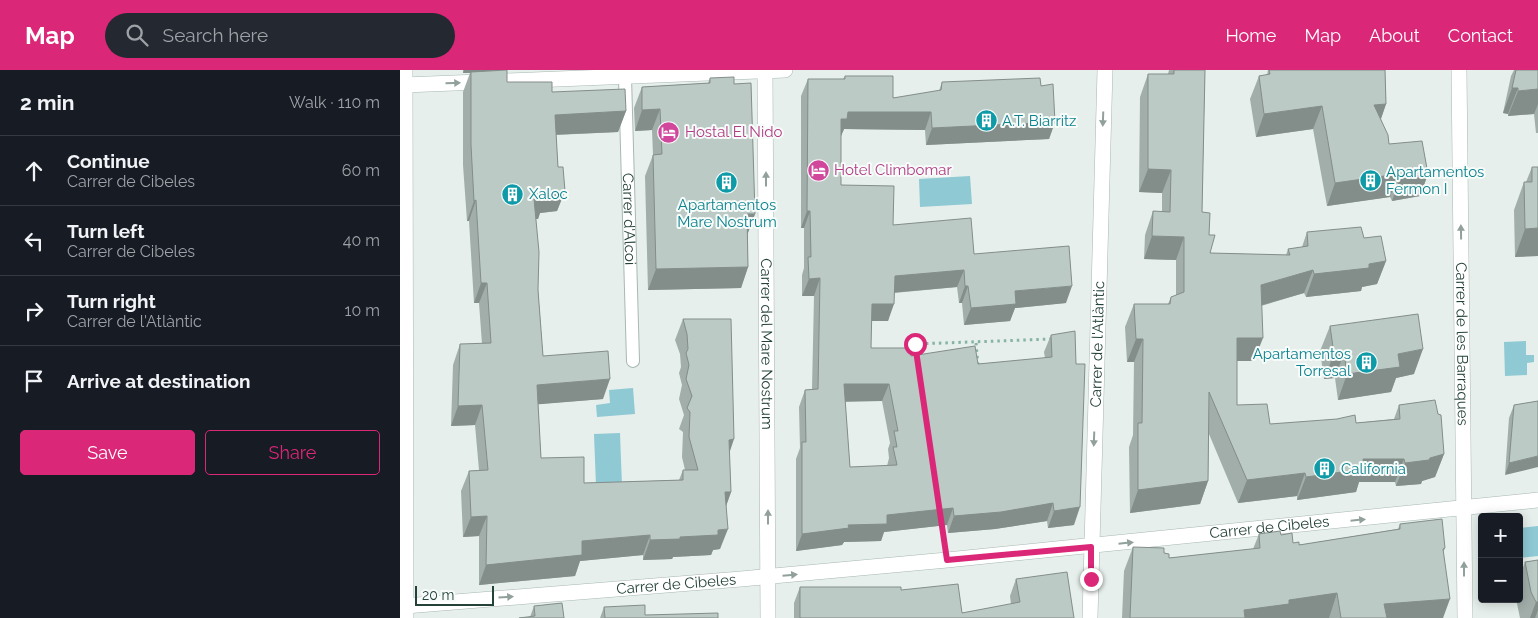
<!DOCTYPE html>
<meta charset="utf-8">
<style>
:root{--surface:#171b24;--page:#242831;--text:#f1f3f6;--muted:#9ea1a6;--line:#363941;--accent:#db2777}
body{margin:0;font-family:Raleway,sans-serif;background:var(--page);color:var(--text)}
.controls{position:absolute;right:15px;bottom:15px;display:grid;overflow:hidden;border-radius:5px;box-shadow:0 2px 12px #0003}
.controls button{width:45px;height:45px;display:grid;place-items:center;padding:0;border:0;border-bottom:1px solid var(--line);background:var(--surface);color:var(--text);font:25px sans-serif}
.scale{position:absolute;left:15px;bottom:12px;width:79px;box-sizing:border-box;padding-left:5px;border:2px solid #24423a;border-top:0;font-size:14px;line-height:18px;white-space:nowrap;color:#24423a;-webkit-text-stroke:4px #f7fbf9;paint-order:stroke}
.stop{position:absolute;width:15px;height:15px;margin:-11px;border:4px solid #db2777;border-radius:50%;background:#fff}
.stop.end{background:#db2777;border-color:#fff;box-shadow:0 1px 5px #0008}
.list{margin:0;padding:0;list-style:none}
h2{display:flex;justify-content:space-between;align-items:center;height:65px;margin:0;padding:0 20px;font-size:21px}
h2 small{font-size:16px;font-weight:400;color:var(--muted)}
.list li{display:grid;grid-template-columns:32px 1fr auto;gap:15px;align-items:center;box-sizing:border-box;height:70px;padding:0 20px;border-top:1px solid var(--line)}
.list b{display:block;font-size:19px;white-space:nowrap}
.list p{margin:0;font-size:16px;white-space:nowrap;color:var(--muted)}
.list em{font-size:16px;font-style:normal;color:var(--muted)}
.actions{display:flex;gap:10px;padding:15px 20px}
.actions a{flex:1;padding:11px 0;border:1px solid var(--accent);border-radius:5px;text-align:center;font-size:18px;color:var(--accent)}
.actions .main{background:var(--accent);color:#fff}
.icon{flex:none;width:28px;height:28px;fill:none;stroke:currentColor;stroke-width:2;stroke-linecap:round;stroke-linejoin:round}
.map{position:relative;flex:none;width:1138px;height:548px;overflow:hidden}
header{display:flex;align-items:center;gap:30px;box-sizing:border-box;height:70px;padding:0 25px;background:var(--accent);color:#fff}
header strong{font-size:24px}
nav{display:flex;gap:28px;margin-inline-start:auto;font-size:18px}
.search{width:350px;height:45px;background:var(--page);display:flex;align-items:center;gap:12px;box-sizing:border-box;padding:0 18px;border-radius:28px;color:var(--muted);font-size:19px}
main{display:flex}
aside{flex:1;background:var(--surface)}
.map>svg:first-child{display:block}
.water{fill:#8ec9d4}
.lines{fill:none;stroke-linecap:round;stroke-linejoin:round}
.service-casing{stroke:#a8b8b2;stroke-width:14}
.minor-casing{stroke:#a8b8b2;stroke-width:16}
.path{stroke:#86b3a5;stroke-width:3;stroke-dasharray:2.5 4;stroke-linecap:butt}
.service{stroke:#fff;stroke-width:12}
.minor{stroke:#fff;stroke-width:15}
.wall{fill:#a1aea9;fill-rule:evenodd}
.shaded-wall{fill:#838d89}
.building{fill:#bbcac4;stroke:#838d89;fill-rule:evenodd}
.oneway{fill:#92a09c}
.route{stroke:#db2777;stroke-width:6}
.labels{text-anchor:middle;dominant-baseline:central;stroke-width:4;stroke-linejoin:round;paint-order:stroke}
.culture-label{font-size:15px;fill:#0d838f;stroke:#f7fbf9;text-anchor:start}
.hotel-label{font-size:15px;fill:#b23c85;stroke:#f7fbf9;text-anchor:start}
.street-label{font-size:15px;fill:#24423a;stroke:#f7fbf9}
</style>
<header>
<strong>Map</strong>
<div class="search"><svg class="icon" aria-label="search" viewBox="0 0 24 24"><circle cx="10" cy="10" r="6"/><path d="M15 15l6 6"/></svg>Search here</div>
<nav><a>Home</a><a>Map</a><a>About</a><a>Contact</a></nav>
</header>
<main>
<aside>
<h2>2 min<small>Walk · 110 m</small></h2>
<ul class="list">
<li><svg class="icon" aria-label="ahead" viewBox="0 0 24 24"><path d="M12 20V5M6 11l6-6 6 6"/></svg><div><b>Continue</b><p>Carrer de Cibeles</p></div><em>60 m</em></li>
<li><svg class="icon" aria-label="left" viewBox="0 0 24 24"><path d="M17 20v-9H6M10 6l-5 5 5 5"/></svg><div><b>Turn left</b><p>Carrer de Cibeles</p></div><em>40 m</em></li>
<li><svg class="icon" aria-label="right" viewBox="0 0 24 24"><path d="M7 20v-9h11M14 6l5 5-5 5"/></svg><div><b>Turn right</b><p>Carrer de l'Atlàntic</p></div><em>10 m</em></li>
<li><svg class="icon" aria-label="arrive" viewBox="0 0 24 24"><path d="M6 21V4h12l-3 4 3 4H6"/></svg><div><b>Arrive at destination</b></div></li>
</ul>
<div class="actions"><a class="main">Save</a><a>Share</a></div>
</aside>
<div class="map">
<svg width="1138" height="548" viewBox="0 0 1138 548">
<rect width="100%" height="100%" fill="#e6efeb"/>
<!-- water -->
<path class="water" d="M 570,106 L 572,134 L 520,137 L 519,109 Z
M 1126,271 L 1126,285 L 1134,285 L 1134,292 L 1127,293 L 1127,305 L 1105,306 L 1104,272 Z
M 233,318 L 235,344 L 197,347 L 196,335 L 210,333 L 209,320 Z
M 220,363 L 222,416 L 196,416 L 194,364 Z
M 1138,456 L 1138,486 L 1119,488 L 1119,458 Z"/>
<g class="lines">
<defs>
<g id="service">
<path id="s1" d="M 225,7 L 233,291"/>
</g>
<g id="minor">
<path d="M 5,0 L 6,548"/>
<path id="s2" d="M 365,0 L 368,548"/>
<path id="s3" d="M 1059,0 L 1065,548"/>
<path d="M 4,15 L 385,0"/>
<path id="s4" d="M 5,536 L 341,509 L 547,490 L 1138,430"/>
<path id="s5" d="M 690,548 L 705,0"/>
</g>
</defs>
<!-- service casing -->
<use href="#service" class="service-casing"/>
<!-- minor casing -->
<use href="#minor" class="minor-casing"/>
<!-- path -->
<path class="path" d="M 576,273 L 578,296
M 517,289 L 515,274 L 652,269
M 541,453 L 544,469"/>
<!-- service -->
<use href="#service" class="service"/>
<!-- minor -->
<use href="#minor" class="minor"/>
</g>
<!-- wall -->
<path class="wall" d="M 63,0 L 100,0 L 107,12 L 152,22 L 226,41 L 218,62 L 156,65 L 158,97 L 165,121 L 157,141 L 140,143 L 138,149 L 136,149 L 138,220 L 143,286 L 203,329 L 138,334 L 141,388 L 184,413 L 279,410 L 283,400 L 285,400 L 282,387 L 283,362 L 279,359 L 284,345 L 279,329 L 282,315 L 279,303 L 281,297 L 280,284 L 275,270 L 283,249 L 329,383 L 331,422 L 326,436 L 320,479 L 313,480 L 311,485 L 273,487 L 272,489 L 243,490 L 243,485 L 180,491 L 175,506 L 79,515 L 79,466 L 63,467 L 61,421 L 69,401 L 79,400 L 75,355 L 51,356 L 53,295 L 60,274 L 82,274 L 79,233 L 74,233 L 69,151 L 67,151 L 63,95 L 63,22 L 70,3 L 63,3 Z
M 769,0 L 805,0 L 802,142 L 809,165 L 810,183 L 886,185 L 888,179 L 902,177 L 907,162 L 964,168 L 986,191 L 977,214 L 962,217 L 961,221 L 906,227 L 904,223 L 861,236 L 854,291 L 837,291 L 837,335 L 870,354 L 956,353 L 994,349 L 999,335 L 1044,384 L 1035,407 L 1022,411 L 1021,414 L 996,416 L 995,412 L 959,412 L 956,422 L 897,430 L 897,426 L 838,433 L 809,364 L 808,411 L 800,434 L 730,443 L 729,377 L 733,365 L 734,292 L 727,292 L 725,257 L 734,234 L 768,234 L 771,227 L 776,226 L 776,190 L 744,189 L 745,165 L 753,141 L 762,142 L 762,123 L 739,122 L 740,27 L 748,4 L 768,4 Z
M 868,0 L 985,0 L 986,34 L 981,49 L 989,74 L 1028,104 L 1020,126 L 992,131 L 990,127 L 927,136 L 913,59 L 856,67 L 850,29 L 859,6 L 867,5 Z
M 1114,0 L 1138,0 L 1138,63 L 1136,63 L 1134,44 L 1108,46 L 1108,44 L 1103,43 L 1111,6 Z
M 445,6 L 493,28 L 539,21 L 542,12 L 641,16 L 655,52 L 649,69 L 526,75 L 525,60 L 444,59 L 441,66 L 441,115 L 493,155 L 574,184 L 666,233 L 615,238 L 610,251 L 564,255 L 562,233 L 559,233 L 557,217 L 494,223 L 488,251 L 471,251 L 471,278 L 511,286 L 578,294 L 645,288 L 644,282 L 651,265 L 674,455 L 648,458 L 647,451 L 595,459 L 548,463 L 547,455 L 484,462 L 481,471 L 444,472 L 442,475 L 396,481 L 396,389 L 400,378 L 399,337 L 405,320 L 412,319 L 414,226 L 402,226 L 402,205 L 404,198 L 404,158 L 401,158 L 401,26 L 408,9 L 443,9 ZM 445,331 L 482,331 L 490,373 L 488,379 L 489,388 L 487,396 L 450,397 Z
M 310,8 L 334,14 L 355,144 L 348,163 L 348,197 L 341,218 L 248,220 L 245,106 L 253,85 L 252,60 L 235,61 L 234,38 L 242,17 L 308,13 Z
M 1132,97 L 1138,186 L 1115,187 L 1114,140 L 1124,112 L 1126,112 Z
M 930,256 L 1014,304 L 996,308 L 991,322 L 938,330 L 935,308 L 924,309 L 920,281 Z
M 1138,331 L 1105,405 L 1109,348 L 1114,335 Z
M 1000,454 L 1045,478 L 1043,483 L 1043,548 L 722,548 L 724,501 L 733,477 L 764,483 L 769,488 L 853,479 L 859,464 L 881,465 L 893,473 L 899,475 L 998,459 Z
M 1138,490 L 1138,548 L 1120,548 L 1116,529 L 1119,529 L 1119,508 L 1125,492 Z
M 616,509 L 674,548 L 394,548 L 394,533 L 400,517 L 501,520 L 562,543 L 611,534 L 610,526 Z
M 134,536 L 164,548 L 130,547 Z
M 204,537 L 245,545 L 318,548 L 200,548 Z"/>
<!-- shaded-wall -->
<path class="shaded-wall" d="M 64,0 L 100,0 L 100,2 L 63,3 Z
M 1112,18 L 1118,18 L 1108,44 L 1103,43 Z
M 1138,19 L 1138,34 L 1134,44 L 1108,46 L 1118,21 Z
M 986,34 L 978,57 L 974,35 Z
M 922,36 L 913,59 L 856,67 L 864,44 Z
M 260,39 L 252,60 L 235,61 L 242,40 Z
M 226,41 L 218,62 L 148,65 L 155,45 Z
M 448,42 L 531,42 L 525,60 L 444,59 L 441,66 L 441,49 Z
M 655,52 L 649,69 L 526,75 L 532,58 Z
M 748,99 L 771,100 L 762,123 L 739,122 Z
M 998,104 L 990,127 L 927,136 L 935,113 Z
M 1028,104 L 1020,126 L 992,131 L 1000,108 Z
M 165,121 L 157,141 L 140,143 L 138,149 L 127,149 L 134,129 L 145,123 Z
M 76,130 L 69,151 L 67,151 L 74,131 Z
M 407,141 L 410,141 L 404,158 L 401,158 Z
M 347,144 L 355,144 L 347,165 Z
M 1138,158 L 1138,186 L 1115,187 L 1125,159 Z
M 752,166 L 784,167 L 776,190 L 744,189 Z
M 986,191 L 977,214 L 962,217 L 961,221 L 906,227 L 914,204 Z
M 348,197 L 341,218 L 248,220 L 256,199 Z
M 564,200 L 557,217 L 489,223 L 495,206 Z
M 913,200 L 904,223 L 852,238 L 861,215 Z
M 420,208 L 414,226 L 402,226 L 409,209 Z
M 81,213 L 87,213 L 79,233 L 74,233 Z
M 565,216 L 568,216 L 562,233 L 559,233 Z
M 672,216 L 666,233 L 615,238 L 610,251 L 564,255 L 571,238 L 615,221 Z
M 472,234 L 494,234 L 488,251 L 465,251 Z
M 837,268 L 863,268 L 854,291 L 828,291 Z
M 736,269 L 743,269 L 734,292 L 727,292 Z
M 1023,279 L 1014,304 L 996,308 L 991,322 L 938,330 L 947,304 L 998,284 Z
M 944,283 L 935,308 L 924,309 L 934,284 Z
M 210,309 L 203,329 L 130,335 L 137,315 Z
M 444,314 L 489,314 L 482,331 L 438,332 Z
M 82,335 L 75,355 L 51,356 L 58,336 Z
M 334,369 L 327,390 L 329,370 Z
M 1044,384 L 1035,407 L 1022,411 L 1021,414 L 996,416 L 1005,393 Z
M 1138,386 L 1138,397 L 1105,405 L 1109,393 Z
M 963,389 L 1004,389 L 995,412 L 959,412 L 956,422 L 897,430 L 906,407 Z
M 905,403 L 897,426 L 838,433 L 847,410 Z
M 808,411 L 800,434 L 730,443 L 738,420 Z
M 325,422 L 331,422 L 324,442 Z
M 653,433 L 647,451 L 595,459 L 548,463 L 554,446 Z
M 680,437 L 674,455 L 648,458 L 654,441 Z
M 553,438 L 547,455 L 484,462 L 481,471 L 444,472 L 442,475 L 396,481 L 402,464 L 487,445 Z
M 87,446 L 79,466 L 63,467 L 71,447 Z
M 328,459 L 320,479 L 313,480 L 311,485 L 273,487 L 272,489 L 243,490 L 250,470 Z
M 250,465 L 243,485 L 180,491 L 175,506 L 79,515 L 86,495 L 182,471 Z
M 937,523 L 929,548 L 841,548 L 844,540 L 889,530 Z
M 1050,529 L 1043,548 L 979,548 L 984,534 Z
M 1136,532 L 1138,532 L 1138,540 L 1135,548 L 1130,548 Z"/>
<!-- building -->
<path class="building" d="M 107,0 L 107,12 L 152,12 L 152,22 L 225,19 L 226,41 L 155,45 L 158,97 L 163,97 L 165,121 L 145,123 L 145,129 L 134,129 L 139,182 L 138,220 L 143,286 L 208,281 L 210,309 L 137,315 L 141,388 L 184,387 L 184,413 L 283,410 L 283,400 L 298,400 L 289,367 L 290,342 L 287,338 L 292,326 L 286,309 L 289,295 L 286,283 L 288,279 L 287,264 L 283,249 L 331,249 L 334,369 L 329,370 L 331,422 L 325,422 L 328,459 L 318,460 L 318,465 L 280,467 L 280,469 L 250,470 L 250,465 L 182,471 L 182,485 L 86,495 L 87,446 L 71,447 L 69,401 L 88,400 L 82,335 L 58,336 L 60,274 L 91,273 L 87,213 L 81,213 L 76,130 L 74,131 L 71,75 L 71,2 Z
M 774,0 L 805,0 L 802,142 L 810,143 L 809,165 L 815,165 L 810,183 L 890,185 L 888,179 L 908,176 L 907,162 L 961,157 L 964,168 L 981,166 L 986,191 L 969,194 L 969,198 L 914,204 L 913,200 L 861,215 L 863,268 L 837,268 L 837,335 L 867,334 L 870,354 L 937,349 L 955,345 L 956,353 L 1000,349 L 999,335 L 1035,330 L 1038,344 L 1041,345 L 1044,384 L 1030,388 L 1029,390 L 1005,393 L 1004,389 L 963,389 L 964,399 L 906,407 L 905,403 L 847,410 L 809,322 L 808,411 L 738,420 L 738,353 L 742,353 L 743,269 L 736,269 L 734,234 L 770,234 L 771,227 L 784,222 L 784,167 L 752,166 L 753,141 L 770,142 L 771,100 L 748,99 L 748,4 L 774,4 Z
M 869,0 L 985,0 L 986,34 L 974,35 L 988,65 L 989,74 L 1022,71 L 1028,104 L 1000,108 L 998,104 L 935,113 L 922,36 L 864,44 L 859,6 L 870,4 Z
M 1116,0 L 1138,0 L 1138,19 L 1118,21 L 1118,18 L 1112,18 Z
M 445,6 L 493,6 L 493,28 L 541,20 L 542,12 L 640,8 L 641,16 L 653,14 L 655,52 L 532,58 L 531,42 L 448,42 L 447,49 L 441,49 L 441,115 L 494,116 L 493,155 L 571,148 L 574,184 L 669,176 L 672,216 L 615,221 L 616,234 L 571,238 L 568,216 L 565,216 L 564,200 L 495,206 L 494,234 L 472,234 L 471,278 L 511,278 L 511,286 L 575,276 L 578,294 L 652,287 L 651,265 L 675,261 L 676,294 L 685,294 L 680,437 L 654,441 L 653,433 L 601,442 L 554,446 L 553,438 L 487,445 L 487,454 L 448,455 L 449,458 L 402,464 L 402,372 L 406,372 L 405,320 L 418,319 L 420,208 L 409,209 L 408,187 L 411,187 L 410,141 L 407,141 L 408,9 L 445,9 ZM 444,314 L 489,314 L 498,361 L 494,361 L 497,377 L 493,377 L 497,395 L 450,397 Z
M 334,7 L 334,14 L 351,13 L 355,144 L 347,144 L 348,197 L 256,199 L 253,85 L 262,84 L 260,39 L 242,40 L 242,17 L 310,13 L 310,8 Z
M 1132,97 L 1138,97 L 1138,158 L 1125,159 L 1124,112 L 1132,112 Z
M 1018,244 L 1023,279 L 998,284 L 1000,297 L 947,304 L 944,283 L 934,284 L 930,256 Z
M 1138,331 L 1138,386 L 1109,393 L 1114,335 Z
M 1042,449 L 1045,478 L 1043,479 L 1050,529 L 984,534 L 987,548 L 941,548 L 937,523 L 889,530 L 889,534 L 844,540 L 845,548 L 730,548 L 733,477 L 764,478 L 764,483 L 769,484 L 769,488 L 860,478 L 859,464 L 880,461 L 881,465 L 892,463 L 893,473 L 899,472 L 899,475 L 1000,459 L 1000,454 Z
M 1138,490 L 1138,532 L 1136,532 L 1131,522 L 1125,492 Z
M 667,502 L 674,548 L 400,548 L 400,517 L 501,517 L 501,520 L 558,514 L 562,543 L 620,532 L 616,509 Z
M 162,533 L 164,548 L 119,548 L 135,546 L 134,536 Z
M 245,535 L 245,545 L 318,543 L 318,548 L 205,548 L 204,537 Z"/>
<!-- one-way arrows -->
<defs><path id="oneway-solid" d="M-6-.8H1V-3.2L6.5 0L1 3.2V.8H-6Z" transform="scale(1.25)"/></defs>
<g class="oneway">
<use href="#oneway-solid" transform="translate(53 13) rotate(-2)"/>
<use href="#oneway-solid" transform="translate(703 49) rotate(92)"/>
<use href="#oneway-solid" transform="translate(366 109) rotate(-90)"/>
<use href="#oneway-solid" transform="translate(1061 162) rotate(-91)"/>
<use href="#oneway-solid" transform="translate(694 369) rotate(92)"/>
<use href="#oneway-solid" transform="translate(368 447) rotate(-90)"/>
<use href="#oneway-solid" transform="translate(958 450) rotate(-6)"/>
<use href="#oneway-solid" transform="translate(726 473) rotate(-6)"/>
<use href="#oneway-solid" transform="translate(1064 499) rotate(-90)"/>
<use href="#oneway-solid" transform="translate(390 505) rotate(-5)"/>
<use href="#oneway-solid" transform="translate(106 527) rotate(-4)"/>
</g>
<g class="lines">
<!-- route -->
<path class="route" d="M 515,274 L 547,490 L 691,477 L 691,509"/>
</g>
<!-- icons -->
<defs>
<symbol id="building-disc" viewBox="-11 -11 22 22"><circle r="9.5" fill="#0f9aa8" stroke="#f7fbf9"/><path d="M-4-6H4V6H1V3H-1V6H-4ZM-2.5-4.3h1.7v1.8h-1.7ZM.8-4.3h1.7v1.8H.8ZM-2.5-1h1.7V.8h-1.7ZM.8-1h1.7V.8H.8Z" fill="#fff"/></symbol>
<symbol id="hotel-disc" viewBox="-11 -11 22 22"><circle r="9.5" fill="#d1479c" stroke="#f7fbf9"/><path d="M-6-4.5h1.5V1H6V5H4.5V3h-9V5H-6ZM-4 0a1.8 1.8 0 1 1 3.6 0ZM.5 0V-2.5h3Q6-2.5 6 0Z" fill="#fff"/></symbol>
</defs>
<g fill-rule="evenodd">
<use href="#building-disc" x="574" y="38" width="25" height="25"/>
<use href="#hotel-disc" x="256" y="50" width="25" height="25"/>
<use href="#hotel-disc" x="406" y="88" width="25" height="25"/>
<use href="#building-disc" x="958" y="98" width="25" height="25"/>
<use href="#building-disc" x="314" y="100" width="25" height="25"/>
<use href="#building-disc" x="100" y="112" width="25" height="25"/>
<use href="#building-disc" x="954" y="280" width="25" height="25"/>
<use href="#building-disc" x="912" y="386" width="25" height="25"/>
</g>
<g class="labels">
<!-- culture labels -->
<g class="culture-label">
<text x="602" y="51">A.T. Biarritz</text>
<text x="986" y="102">Apartamentos<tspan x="986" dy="17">Fermon I</tspan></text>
<text x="129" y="124">Xaloc</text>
<text x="327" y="135" text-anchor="middle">Apartamentos<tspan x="327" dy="17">Mare Nostrum</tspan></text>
<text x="951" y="284" text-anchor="end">Apartamentos<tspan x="951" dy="17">Torresal</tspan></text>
<text x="941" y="399">California</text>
</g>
<!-- hotel labels -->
<g class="hotel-label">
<text x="285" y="62">Hostal El Nido</text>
<text x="434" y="100">Hotel Climbomar</text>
</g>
<!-- street labels -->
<g class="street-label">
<text stroke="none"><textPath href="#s1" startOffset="142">Carrer d'Alcoi</textPath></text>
<text stroke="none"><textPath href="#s2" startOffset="274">Carrer del Mare Nostrum</textPath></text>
<text stroke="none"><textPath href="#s5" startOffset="274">Carrer de l'Atlàntic</textPath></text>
<text stroke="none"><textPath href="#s3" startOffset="274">Carrer de les Barraques</textPath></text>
<text stroke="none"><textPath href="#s4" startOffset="868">Carrer de Cibeles</textPath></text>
<text stroke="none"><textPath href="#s4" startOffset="272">Carrer de Cibeles</textPath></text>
</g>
</g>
</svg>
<div class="controls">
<button>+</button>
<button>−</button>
</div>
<div class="scale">20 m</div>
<div class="stop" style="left:515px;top:274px"></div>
<div class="stop end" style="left:691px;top:509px"></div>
</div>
</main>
